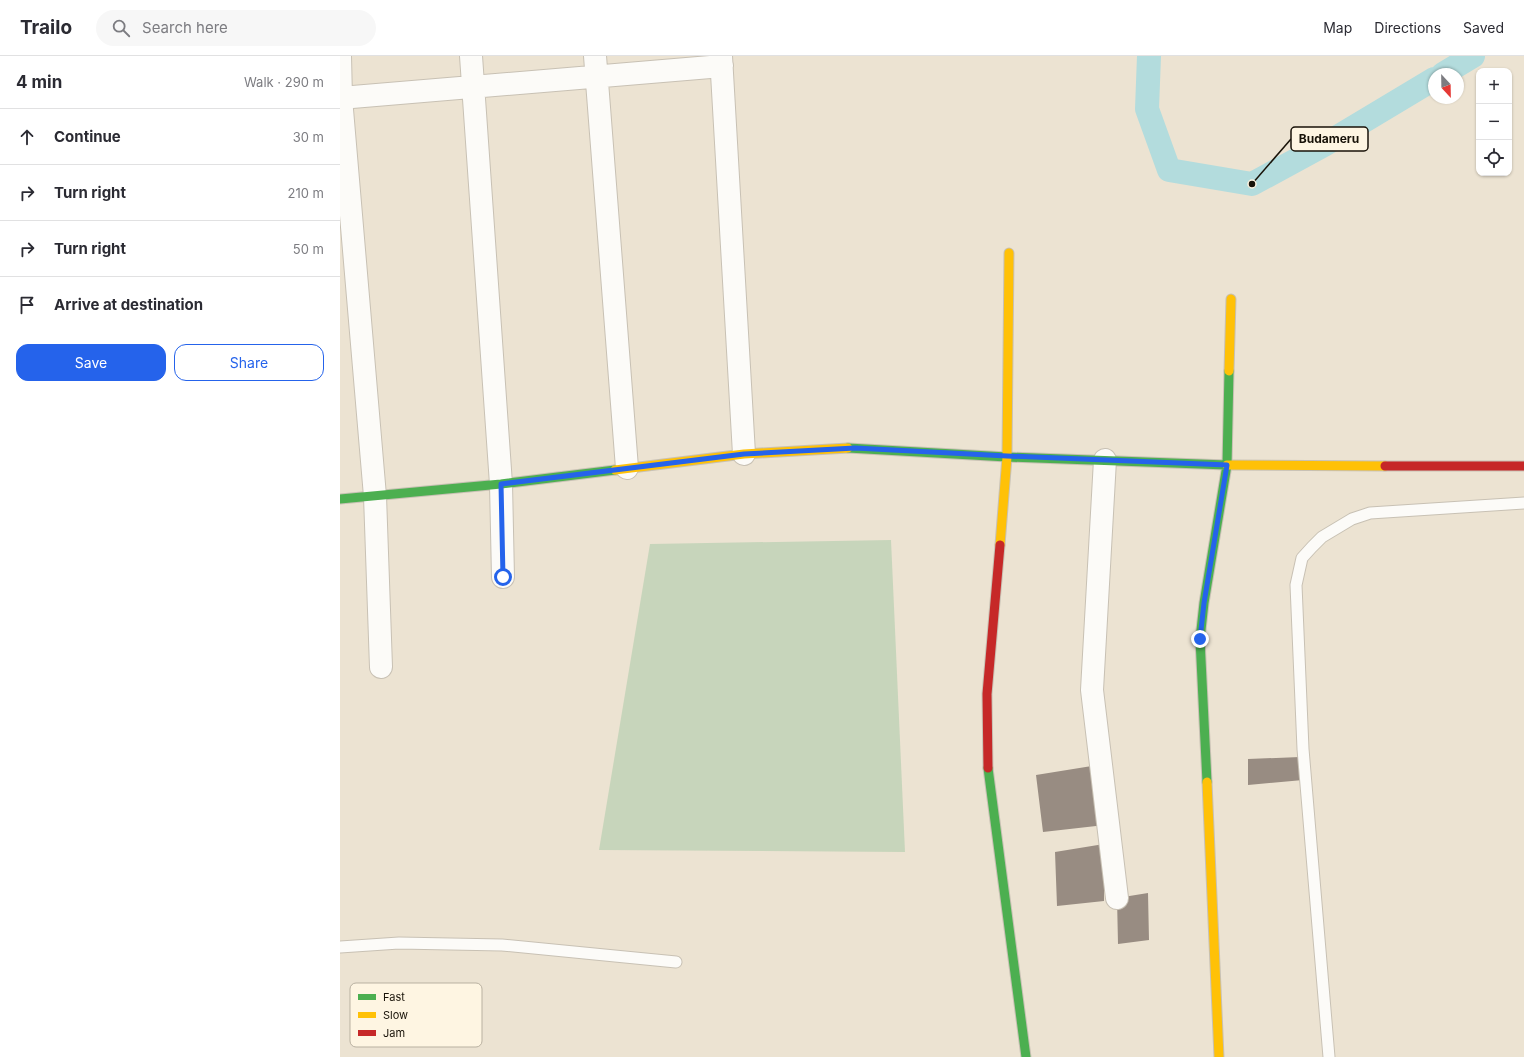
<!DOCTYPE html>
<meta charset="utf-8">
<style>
:root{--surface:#fff;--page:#f7f7f7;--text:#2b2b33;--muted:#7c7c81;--line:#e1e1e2;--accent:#2563eb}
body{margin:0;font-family:Inter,sans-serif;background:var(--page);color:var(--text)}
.controls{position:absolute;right:12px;top:12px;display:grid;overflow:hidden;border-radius:8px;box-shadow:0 1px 3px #0004}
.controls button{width:36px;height:36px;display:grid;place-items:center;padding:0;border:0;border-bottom:1px solid var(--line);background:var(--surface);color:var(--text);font:20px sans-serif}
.compass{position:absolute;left:1088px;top:12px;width:36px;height:36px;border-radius:50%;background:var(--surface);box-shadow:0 1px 3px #0004;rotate:158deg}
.stop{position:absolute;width:12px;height:12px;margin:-9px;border:3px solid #2563eb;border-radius:50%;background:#fff}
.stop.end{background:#2563eb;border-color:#fff;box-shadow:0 1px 4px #0008}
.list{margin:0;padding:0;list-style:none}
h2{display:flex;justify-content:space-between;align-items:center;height:52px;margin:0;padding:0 16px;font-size:17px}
h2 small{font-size:13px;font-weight:400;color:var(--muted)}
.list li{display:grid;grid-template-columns:26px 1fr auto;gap:12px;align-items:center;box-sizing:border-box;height:56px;padding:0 16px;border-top:1px solid var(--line)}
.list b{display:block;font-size:15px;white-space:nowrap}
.list em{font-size:13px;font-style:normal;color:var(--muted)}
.actions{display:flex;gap:8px;padding:12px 16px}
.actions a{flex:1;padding:9px 0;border:1px solid var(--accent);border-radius:12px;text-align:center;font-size:14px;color:var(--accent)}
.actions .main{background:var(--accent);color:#fff}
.icon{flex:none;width:22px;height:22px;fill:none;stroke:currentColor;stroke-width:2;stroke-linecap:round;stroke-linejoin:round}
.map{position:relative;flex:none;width:1184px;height:1001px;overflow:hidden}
header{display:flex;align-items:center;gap:24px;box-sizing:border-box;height:56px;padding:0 20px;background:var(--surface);border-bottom:1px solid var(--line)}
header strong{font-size:19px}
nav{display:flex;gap:22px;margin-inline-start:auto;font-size:14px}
.search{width:280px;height:36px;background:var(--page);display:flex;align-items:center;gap:10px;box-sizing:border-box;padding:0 14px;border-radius:22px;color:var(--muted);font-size:15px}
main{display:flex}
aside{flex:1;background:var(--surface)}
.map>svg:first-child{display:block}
.green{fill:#c7d5bb}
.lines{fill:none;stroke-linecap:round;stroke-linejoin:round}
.canal{stroke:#b3dcdd;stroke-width:24}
.building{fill:#988c82}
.lane-casing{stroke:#c8c1b4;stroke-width:13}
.street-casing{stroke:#c8c1b4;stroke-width:24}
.fast-casing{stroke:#c8c1b4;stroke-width:11}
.slow-casing{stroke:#c8c1b4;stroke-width:11}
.jam-casing{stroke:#c8c1b4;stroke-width:11}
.lane{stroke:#fcfbf8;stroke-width:11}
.street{stroke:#fcfbf8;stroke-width:22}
.fast{stroke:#4caf50;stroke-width:9}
.slow{stroke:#ffc107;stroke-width:9}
.jam{stroke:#c62828;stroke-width:9}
.route{stroke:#2563eb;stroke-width:5}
.key{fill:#fef5e2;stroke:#b9b1a1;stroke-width:1}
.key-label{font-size:11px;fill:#181208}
.leader{fill:none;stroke:#181208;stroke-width:1.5}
.callout-dot{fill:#181208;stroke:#fef5e2;stroke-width:1.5}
.callout{fill:#fef5e2;stroke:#181208;stroke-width:1.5}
.callout-label{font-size:12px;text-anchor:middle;font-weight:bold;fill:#181208}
</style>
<header>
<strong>Trailo</strong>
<div class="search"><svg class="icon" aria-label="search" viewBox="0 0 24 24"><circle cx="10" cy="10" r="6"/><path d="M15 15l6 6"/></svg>Search here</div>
<nav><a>Map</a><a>Directions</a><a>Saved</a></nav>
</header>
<main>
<aside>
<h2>4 min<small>Walk · 290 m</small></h2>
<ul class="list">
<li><svg class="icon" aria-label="ahead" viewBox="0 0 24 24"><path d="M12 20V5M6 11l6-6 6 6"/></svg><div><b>Continue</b></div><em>30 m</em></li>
<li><svg class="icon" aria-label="right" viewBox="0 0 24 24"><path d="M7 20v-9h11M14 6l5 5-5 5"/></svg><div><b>Turn right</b></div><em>210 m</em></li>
<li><svg class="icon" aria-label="right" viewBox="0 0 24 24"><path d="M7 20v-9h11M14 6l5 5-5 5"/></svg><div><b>Turn right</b></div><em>50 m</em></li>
<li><svg class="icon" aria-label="arrive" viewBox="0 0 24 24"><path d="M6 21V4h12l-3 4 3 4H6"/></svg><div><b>Arrive at destination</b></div></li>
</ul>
<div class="actions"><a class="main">Save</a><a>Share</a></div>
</aside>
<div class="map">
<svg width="1184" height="1001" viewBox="0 0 1184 1001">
<rect width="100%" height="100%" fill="#ece3d2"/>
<!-- green -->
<path class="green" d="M 551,484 L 565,796 L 259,794 L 310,488 Z"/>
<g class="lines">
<!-- canal -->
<path class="canal" d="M 809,0 L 807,53 L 829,114 L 912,128 L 984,89 L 1094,23
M 1103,18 L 1133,0"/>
</g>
<!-- building -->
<path class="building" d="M 960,701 L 963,724 L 908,729 L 908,703 Z
M 758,709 L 765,769 L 703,776 L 696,719 Z
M 764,788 L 764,845 L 717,850 L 715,796 Z
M 808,837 L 809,884 L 778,888 L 777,842 Z"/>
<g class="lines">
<defs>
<path id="lane" d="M 0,891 L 59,887 L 162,889 L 336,906
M 989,1001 L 963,693 L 956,529 L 962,502 L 972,491 L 982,481 L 1012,463 L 1030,457 L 1184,447"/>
<path id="street" d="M 0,0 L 1,42 L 35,440 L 41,611
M 131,0 L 161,428 L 163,521
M 255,0 L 287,412
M 381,0 L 404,398
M 0,42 L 382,10
M 765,404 L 752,634 L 777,842"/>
<path id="fast" d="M 508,392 L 667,401 L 887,409
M 0,443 L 161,428 L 275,414
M 648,712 L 686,1001
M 867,726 L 860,583 L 864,547 L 887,409 L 889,315"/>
<path id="slow" d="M 889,315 L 891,243
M 887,409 L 1045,410
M 275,414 L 404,398 L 508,392
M 660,489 L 667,401 L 669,197
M 867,726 L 879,1001"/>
<path id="jam" d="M 1045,410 L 1184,410
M 648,712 L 647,638 L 660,489"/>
</defs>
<!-- lane casing -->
<use href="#lane" class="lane-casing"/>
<!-- street casing -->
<use href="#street" class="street-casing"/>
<!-- fast casing -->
<use href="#fast" class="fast-casing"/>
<!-- slow casing -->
<use href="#slow" class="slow-casing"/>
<!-- jam casing -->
<use href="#jam" class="jam-casing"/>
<!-- lane -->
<use href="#lane" class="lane"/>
<!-- street -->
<use href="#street" class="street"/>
<!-- fast -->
<use href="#fast" class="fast"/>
<!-- slow -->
<use href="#slow" class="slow"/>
<!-- jam -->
<use href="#jam" class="jam"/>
</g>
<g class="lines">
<!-- route -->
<path class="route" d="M 163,521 L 161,428 L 404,398 L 515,392 L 667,400 L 887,409 L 864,547 L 860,583"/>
</g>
<!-- legend -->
<rect x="10" y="927" width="132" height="64" rx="6" class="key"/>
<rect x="18" y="938" width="18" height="6" fill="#4caf50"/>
<rect x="18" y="956" width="18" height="6" fill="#ffc107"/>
<rect x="18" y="974" width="18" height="6" fill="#c62828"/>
<g class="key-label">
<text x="43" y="945">Fast</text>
<text x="43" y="963">Slow</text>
<text x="43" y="981">Jam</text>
</g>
<!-- callouts -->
<path class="leader" d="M912 128L951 83"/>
<circle class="callout-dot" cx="912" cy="128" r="4"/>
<rect class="callout" x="951" y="71" width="77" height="24" rx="4"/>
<g class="callout-label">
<text x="989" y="87">Budameru</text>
</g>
</svg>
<div class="controls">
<button>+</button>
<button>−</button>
<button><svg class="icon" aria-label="locate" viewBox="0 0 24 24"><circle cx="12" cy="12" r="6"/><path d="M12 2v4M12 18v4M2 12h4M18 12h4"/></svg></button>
</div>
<svg class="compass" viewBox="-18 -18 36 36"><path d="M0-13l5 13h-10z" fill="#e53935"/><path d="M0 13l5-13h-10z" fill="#7c7c81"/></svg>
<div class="stop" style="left:163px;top:521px"></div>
<div class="stop end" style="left:860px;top:583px"></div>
</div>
</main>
